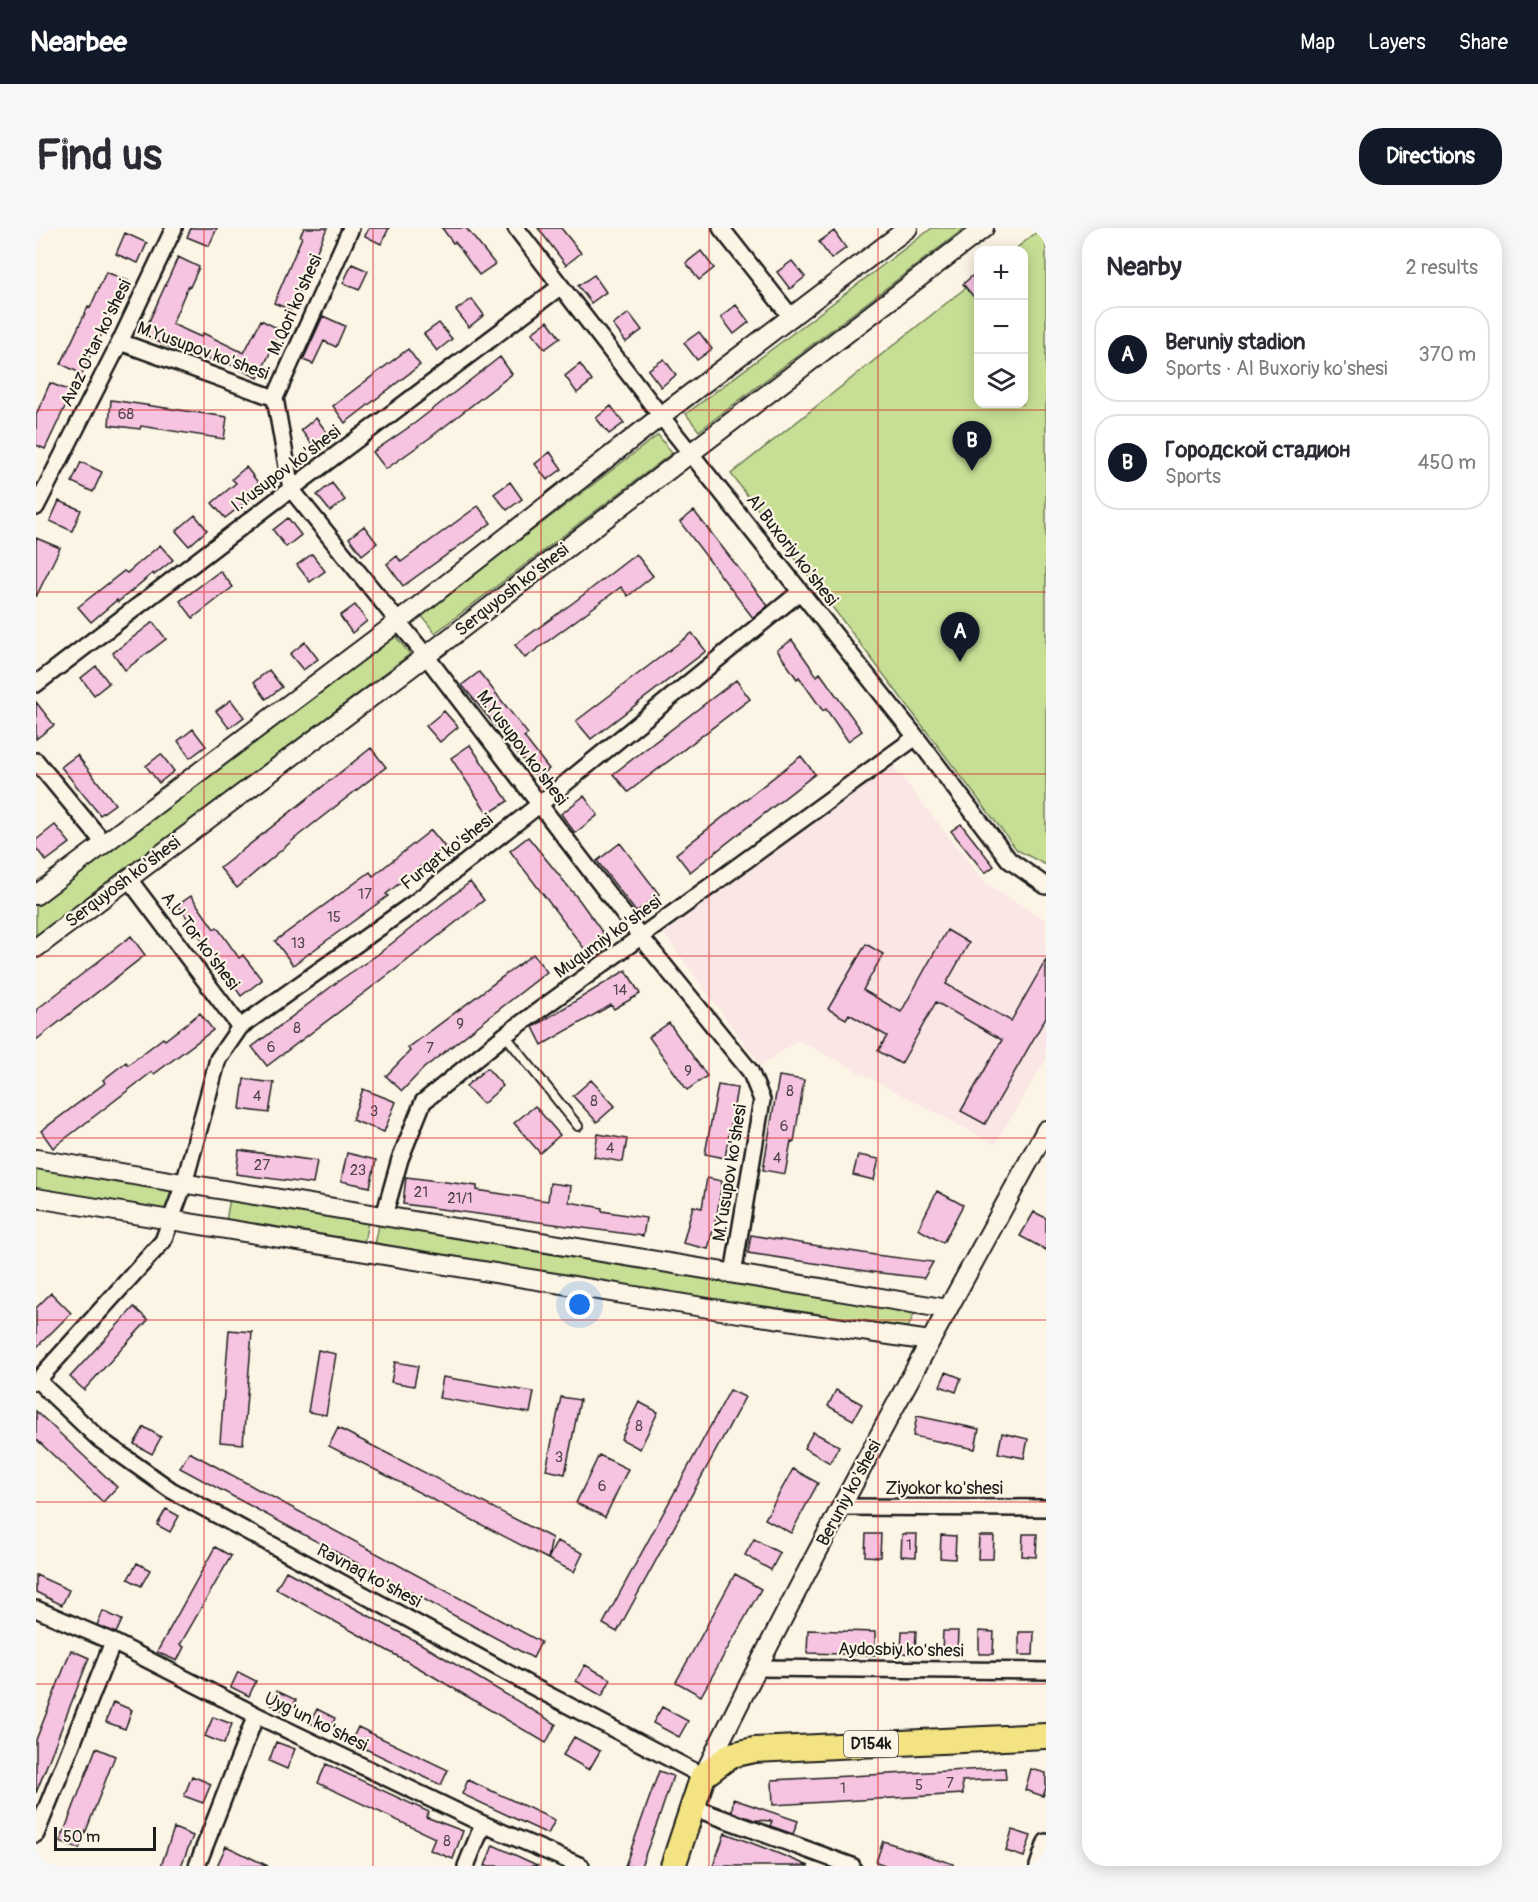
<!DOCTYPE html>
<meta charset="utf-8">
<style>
:root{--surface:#fff;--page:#f7f7f7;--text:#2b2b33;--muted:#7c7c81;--line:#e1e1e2;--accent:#111827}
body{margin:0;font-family:Pangolin,sans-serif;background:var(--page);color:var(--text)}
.controls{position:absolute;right:18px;top:18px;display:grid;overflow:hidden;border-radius:12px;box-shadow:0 3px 15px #0003}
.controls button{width:54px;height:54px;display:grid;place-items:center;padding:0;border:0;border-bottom:2px solid var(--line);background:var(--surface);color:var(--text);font:30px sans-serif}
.scale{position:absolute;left:18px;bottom:15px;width:102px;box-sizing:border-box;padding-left:6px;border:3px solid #1c1c1c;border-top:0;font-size:16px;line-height:21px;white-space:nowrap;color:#1c1c1c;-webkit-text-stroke:4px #fcf5e5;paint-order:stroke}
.you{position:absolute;left:544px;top:1077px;width:21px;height:21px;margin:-15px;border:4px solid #fff;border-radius:50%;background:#1a73e8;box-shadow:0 0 0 9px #1a73e833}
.badge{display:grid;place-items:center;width:39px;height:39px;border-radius:50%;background:var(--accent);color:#fff;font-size:20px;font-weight:700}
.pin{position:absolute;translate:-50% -50px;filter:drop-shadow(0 2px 3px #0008)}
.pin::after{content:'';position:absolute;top:32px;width:21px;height:18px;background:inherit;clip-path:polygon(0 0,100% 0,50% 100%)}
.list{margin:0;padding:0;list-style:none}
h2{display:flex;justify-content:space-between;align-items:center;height:78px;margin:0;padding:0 24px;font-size:26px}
h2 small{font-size:20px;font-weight:400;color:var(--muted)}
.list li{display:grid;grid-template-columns:39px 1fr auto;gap:18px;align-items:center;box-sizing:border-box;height:96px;margin:0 12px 12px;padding:0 12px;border:2px solid var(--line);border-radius:24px}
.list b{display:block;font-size:22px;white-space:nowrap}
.list p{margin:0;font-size:20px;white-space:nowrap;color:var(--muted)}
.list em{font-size:20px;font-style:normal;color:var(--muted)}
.icon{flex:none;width:33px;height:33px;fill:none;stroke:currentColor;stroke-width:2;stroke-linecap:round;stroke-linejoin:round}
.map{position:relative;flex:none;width:1010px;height:1638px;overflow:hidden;border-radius:24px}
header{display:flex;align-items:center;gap:36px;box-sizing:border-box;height:84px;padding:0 30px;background:var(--accent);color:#fff}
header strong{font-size:28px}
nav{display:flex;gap:33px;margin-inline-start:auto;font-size:21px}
.intro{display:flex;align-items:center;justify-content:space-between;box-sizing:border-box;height:144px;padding:0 36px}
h1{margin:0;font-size:42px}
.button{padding:15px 27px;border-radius:24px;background:var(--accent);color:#fff;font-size:21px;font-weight:700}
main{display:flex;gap:36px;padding:0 36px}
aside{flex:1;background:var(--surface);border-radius:24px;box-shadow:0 3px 15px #0003}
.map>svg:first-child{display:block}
.built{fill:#fae6e4}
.green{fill:#c6df95;stroke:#717e58;stroke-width:1.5}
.building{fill:#f6c3e1;stroke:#1c1c1c;stroke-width:1.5}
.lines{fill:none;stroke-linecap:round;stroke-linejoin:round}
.service-casing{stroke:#1c1c1c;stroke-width:12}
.minor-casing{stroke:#1c1c1c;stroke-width:20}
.tertiary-casing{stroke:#1c1c1c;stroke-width:22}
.primary-casing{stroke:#1c1c1c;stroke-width:28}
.service{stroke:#fcf5e5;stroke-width:8}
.minor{stroke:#fcf5e5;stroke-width:15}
.tertiary{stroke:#fcf5e5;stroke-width:18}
.primary{stroke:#f4e382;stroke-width:24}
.grid{fill:none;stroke:#d62828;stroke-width:1.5;stroke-opacity:0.55}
.labels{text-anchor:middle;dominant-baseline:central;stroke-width:4.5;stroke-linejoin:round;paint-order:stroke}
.number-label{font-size:15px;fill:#52464d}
.shield{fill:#fcf5e5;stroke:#5f5d58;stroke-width:1.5}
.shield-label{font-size:16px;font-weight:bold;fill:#1c1c1c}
.street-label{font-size:18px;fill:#1c1c1c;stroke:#fcf5e5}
</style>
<header>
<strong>Nearbee</strong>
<nav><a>Map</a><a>Layers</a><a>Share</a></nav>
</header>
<div class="intro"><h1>Find us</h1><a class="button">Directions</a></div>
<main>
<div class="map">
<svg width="1010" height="1638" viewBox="0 0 1010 1638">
<rect width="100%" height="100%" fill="#fcf5e5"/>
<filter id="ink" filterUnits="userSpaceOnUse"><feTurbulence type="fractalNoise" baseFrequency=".0167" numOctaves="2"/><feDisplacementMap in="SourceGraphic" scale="12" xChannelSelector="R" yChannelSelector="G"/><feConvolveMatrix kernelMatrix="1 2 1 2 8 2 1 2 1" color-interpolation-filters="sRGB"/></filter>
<g filter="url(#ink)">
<!-- built -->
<path class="built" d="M 851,530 L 949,655 L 1010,692 L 1010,831 L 959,916 L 762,812 L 725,838 L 625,702 Z"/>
<!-- green -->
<path class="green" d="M 896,0 L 929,0 L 663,203 L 650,186 Z
M 1006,0 L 1010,0 L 1010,637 L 981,622 L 695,246 L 942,50 L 942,176 L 987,176 L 987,22 L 978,22 Z
M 622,207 L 636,225 L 399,405 L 385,387 Z
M 359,408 L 374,426 L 0,710 L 0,679 Z
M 0,939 L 130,959 C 138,967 135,972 131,982 L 125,983 L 0,962 Z
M 194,970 L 332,993 L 328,1015 L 190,993 Z
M 343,996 L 879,1084 L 871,1102 L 339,1017 Z"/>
<!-- building -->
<path class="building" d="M 155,0 L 181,0 L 173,18 L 151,9 Z
M 268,0 L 291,0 L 255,82 L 238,75 L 266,9 L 264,8 Z
M 333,0 L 353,0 L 345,16 L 329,8 Z
M 406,0 L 430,0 L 459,36 L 443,47 L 419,14 L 417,15 Z
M 502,0 L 525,0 L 545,25 L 530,37 Z
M 798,3 L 810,20 L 795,31 L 783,14 Z
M 89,5 L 111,15 L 102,35 L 80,26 Z
M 665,23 L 678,40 L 663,52 L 650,35 Z
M 142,29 L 163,39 L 154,59 L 152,58 L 136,96 L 165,109 L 167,105 L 208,125 L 225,92 L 245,102 L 222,150 L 187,133 L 186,137 L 147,118 L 144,124 L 107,107 Z
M 756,33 L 769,49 L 754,61 L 741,44 Z
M 316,36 L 332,43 L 323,62 L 307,55 Z
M 942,43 L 942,74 L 927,56 Z
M 70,44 L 92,53 L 83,73 L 80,72 L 65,108 L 63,108 L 46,146 L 25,136 L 52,79 L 54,80 Z
M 558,47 L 570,64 L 555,75 L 542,58 Z
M 436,71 L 448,87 L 433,99 L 420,82 Z
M 700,77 L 713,94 L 698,106 L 685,89 Z
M 593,85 L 606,102 L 590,114 L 577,97 Z
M 287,88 L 309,98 L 300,119 L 288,113 L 277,136 L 267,132 Z
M 512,93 L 524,110 L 509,121 L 496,105 Z
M 403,95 L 416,111 L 401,123 L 388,106 Z
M 663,104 L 676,121 L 661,132 L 648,115 Z
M 372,121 L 384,137 L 309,195 L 297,178 Z
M 464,129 L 476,146 L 395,209 L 350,241 L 337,224 L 379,195 Z
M 628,131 L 640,147 L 625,159 L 612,142 Z
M 544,136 L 556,153 L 541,165 L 529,148 Z
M 14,155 L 36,164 L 9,221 L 0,217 L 0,187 Z
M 75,172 L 191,189 L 188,211 L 105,198 L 104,201 L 73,197 Z
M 575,178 L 588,195 L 573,206 L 560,190 Z
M 280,190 L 293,207 L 277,218 L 265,202 Z
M 514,224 L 526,241 L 511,252 L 499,236 Z
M 45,234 L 66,244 L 57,264 L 36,254 Z
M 210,239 L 227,261 L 189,290 L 176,275 L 200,255 L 196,251 Z
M 474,254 L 486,271 L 471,282 L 458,266 Z
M 296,255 L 309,272 L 294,283 L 281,267 Z
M 23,273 L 45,282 L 36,303 L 14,293 Z
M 442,278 L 455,295 L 367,358 L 351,336 L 361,328 L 365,334 Z
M 658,283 L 732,378 L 717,390 L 644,294 Z
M 159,287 L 171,302 L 153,318 L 140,303 Z
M 252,290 L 265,307 L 250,319 L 237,302 Z
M 328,298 L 341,315 L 326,327 L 313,310 Z
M 0,310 L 24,320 L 0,369 Z
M 124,317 L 137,332 L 118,347 L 117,345 L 82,374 L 81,372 L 55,394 L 42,379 L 88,343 L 91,345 Z
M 276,326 L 289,343 L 274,354 L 261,337 Z
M 600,326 L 617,348 L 592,368 L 585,359 L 489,430 L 479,417 L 538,374 Z
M 184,343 L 197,359 L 157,390 L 144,373 Z
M 319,377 L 331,393 L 316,405 L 304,388 Z
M 117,394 L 130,411 L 89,442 L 77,425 Z
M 656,405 L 670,423 L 555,511 L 540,493 Z
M 756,412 L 781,448 L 784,445 L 826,503 L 812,513 L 790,481 L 787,483 L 763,449 L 761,451 L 741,422 Z
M 269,414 L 282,431 L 267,442 L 254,426 Z
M 60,438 L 73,455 L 58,467 L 45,450 Z
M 233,442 L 246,459 L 230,471 L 218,454 Z
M 443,444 L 492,506 L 488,509 L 513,541 L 502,550 L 426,457 Z
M 700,452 L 714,471 L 592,564 L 577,546 Z
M 195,472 L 208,489 L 193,500 L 180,483 Z
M 0,474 L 18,497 L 0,511 Z
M 408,483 L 422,499 L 404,514 L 390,498 Z
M 157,501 L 170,518 L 154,530 L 142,513 Z
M 434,517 L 472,573 L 452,586 L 415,530 Z
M 335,520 L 350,539 L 263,607 L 201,660 L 184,640 Z
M 125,526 L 138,543 L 123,555 L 110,538 Z
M 41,527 L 79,576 L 64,587 L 25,539 Z
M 765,528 L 779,546 L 654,644 L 640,626 Z
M 548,568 L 562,587 L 539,605 L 525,586 Z
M 925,596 L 958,638 L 949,645 L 915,603 Z
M 19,597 L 34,615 L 10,633 L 0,620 L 0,612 Z
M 395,602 L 409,619 L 350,666 L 352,668 L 257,737 L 239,713 L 334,644 L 337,648 Z
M 492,609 L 544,673 L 569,708 L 550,723 L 474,623 Z
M 584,615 L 623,666 L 600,684 L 561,633 Z
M 434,654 L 448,672 L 368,735 L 231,838 L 216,819 L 304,752 L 341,727 Z
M 155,668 L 178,701 L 181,699 L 203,730 L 207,727 L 226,752 L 205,768 L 142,677 Z
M 911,702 L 933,715 L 910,756 L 975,793 L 1010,732 L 1010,789 L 949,896 L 925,883 L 966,812 L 900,774 L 865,836 L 842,823 L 851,808 L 813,786 L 810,791 L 792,781 L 830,716 L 847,726 L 827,762 L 865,784 Z
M 95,708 L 109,727 L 0,812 L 0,782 Z
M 497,726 L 511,744 L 388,840 L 366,863 L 350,848 L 374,823 L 372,820 Z
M 590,742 L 604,766 L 578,781 L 575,777 L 506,817 L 497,799 Z
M 164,785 L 177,802 L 118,846 L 116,844 L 17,920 L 5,903 L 69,855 L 67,852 L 90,834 L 92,837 L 127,810 L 129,812 Z
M 633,795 L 671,848 L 651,862 L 613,809 Z
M 451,840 L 467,858 L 447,876 L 430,858 Z
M 743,848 L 768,852 L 758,914 L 755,913 L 749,946 L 727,942 Z
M 208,851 L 238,855 L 233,885 L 204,881 Z
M 555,852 L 579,878 L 561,894 L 537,868 Z
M 682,857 L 701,860 L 689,930 L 669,926 Z
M 327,861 L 360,874 L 348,904 L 316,892 Z
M 499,878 L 524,907 L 504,925 L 478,895 Z
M 562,906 L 591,911 L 587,934 L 558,929 Z
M 203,922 L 281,933 L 277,956 L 200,946 Z
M 311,925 L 340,932 L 334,959 L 305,953 Z
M 822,927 L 843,931 L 838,952 L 817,947 Z
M 370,949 L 441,958 L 441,962 L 512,973 L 514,955 L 535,958 L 533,974 L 566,980 L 566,983 L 610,990 L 607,1008 L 367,976 Z
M 671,950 L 686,953 L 681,987 L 672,1021 L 647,1015 L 657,978 L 666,980 Z
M 901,963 L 927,977 L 907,1015 L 882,1001 Z
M 998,984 L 1010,990 L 1010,1022 L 984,1008 Z
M 715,1007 L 839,1027 L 897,1034 L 888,1050 L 836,1044 L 712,1025 Z
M 15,1065 L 35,1085 L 0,1120 L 0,1080 Z
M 98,1079 L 112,1092 L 48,1162 L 34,1149 Z
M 193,1102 L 216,1104 L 207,1216 L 184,1214 Z
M 282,1122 L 300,1126 L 290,1187 L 272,1184 Z
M 359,1134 L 382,1138 L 378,1158 L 355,1154 Z
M 910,1144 L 925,1150 L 920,1164 L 904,1158 Z
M 407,1149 L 498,1164 L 494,1185 L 403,1170 Z
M 694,1162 L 709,1169 L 581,1404 L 567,1396 Z
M 800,1162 L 826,1176 L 817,1192 L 792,1178 Z
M 525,1169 L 544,1172 L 529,1246 L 510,1242 Z
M 603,1174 L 622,1184 L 604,1221 L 585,1211 Z
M 0,1183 L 81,1259 L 67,1274 L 0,1211 Z
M 881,1188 L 943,1201 L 939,1221 L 877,1208 Z
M 108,1199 L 125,1209 L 116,1226 L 98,1216 Z
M 302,1200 L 516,1310 L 512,1331 L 293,1218 Z
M 777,1204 L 803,1218 L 794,1235 L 768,1220 Z
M 966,1205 L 992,1211 L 988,1230 L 962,1225 Z
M 153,1224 L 505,1414 L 497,1430 L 144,1240 Z
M 563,1227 L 592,1241 L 569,1289 L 540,1275 Z
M 757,1241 L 782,1255 L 755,1305 L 729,1291 Z
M 130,1281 L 143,1288 L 134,1304 L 121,1297 Z
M 830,1306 L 845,1306 L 844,1329 L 829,1328 Z
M 866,1306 L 881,1306 L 880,1329 L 865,1328 Z
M 987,1306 L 1001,1306 L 1000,1329 L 986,1328 Z
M 905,1307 L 920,1308 L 919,1331 L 904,1330 Z
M 943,1308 L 958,1308 L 957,1331 L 942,1331 Z
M 718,1311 L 744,1325 L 735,1342 L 709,1327 Z
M 521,1313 L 547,1325 L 538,1344 L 512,1331 Z
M 179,1319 L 195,1328 L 144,1417 L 148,1419 L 141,1433 L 121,1424 Z
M 101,1335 L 114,1342 L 105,1358 L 92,1351 Z
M 250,1343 L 385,1416 L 520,1496 L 510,1515 L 383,1440 L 240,1361 Z
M 699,1346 L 725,1361 L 665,1468 L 640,1454 Z
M 0,1347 L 33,1362 L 26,1377 L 0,1364 Z
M 67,1383 L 86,1392 L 80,1405 L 61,1397 Z
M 772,1402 L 839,1404 L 839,1427 L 771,1425 Z
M 866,1403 L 880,1403 L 879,1426 L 865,1425 Z
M 907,1403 L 922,1403 L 921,1426 L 906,1425 Z
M 943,1403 L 958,1404 L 957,1426 L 943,1426 Z
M 983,1404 L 998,1404 L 997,1427 L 983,1427 Z
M 35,1422 L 53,1430 L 0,1565 L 0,1512 Z
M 549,1437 L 575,1451 L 566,1468 L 540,1453 Z
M 202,1444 L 220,1453 L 213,1468 L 195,1459 Z
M 241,1463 L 260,1472 L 253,1486 L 235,1477 Z
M 77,1474 L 96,1482 L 89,1501 L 70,1494 Z
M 626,1479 L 652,1493 L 643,1509 L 617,1495 Z
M 281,1481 L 299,1490 L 293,1504 L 274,1495 Z
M 177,1489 L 196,1496 L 188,1516 L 169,1508 Z
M 322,1499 L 412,1542 L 405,1557 L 315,1514 Z
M 538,1509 L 564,1523 L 553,1542 L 527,1527 Z
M 240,1514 L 259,1521 L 251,1541 L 233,1533 Z
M 60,1520 L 79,1528 L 43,1621 L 24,1614 Z
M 290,1536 L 393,1584 L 390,1589 L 427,1603 L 417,1631 L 394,1622 L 399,1610 L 282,1555 Z
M 969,1540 L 970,1551 L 926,1553 L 927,1566 L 737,1577 L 736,1552 Z
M 995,1541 L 1010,1545 L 1010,1560 L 1007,1568 L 989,1562 Z
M 623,1543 L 637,1548 L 624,1587 L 605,1638 L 589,1638 Z
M 156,1548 L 175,1556 L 167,1575 L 148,1568 Z
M 432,1552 L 519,1592 L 512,1606 L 426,1566 Z
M 697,1571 L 762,1593 L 757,1606 L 734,1598 L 736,1593 L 718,1592 L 696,1584 Z
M 138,1600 L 157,1608 L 145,1638 L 125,1638 Z
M 976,1602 L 995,1608 L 988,1629 L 970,1623 Z
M 689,1605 L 731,1621 L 773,1638 L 677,1638 Z
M 847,1613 L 917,1636 L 917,1638 L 852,1638 L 840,1634 Z
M 457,1617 L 503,1638 L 449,1638 Z
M 190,1618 L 232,1638 L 181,1638 Z"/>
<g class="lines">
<defs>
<path id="service" d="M 469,807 L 542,898"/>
<path id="minor" d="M 480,0 L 625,188 L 880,509 L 973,632 L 1010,658
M 685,0 L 756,90
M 84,114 L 239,170
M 239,170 L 255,261 L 390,428 L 605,709 L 714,843 L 726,872 L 697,1046
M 239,170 L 315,0
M 0,279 L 84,114 L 138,0
M 0,456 L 255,261 L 525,58
M 0,533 L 68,615
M 92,650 L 204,799
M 348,988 L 364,931 L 387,874 L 469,807 L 880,509
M 1,1152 L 63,1211 L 135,1262 L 505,1463 L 667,1548
M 0,1154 L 127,1013 L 148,956 L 182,831 L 204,799 L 378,675 L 504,576 L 764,364
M 805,1279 L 1010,1280
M 0,1381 L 77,1414 L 220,1487 L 447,1596 L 545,1638
M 720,1440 L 1010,1443
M 658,1580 L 816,1638
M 0,1606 L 77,1414
M 161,1638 L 220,1487
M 430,1638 L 447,1596
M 1002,1638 L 1010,1614"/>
<path id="tertiary" d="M 0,667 L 362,394 L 625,188 L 872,0
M 0,720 L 390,428 L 948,0
M 0,931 L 912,1081
M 0,970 L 697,1084 L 894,1113
M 669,1544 C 776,1327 893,1115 1010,902"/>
<path id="primary" d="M 637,1638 L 667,1548 L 695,1527 L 718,1522 L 1010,1508"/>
</defs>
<!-- service casing -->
<use href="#service" class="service-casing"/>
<!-- minor casing -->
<use href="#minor" class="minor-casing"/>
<!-- tertiary casing -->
<use href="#tertiary" class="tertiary-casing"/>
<!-- primary casing -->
<use href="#primary" class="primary-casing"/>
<!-- service -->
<use href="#service" class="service"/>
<!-- minor -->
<use href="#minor" class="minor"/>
<!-- tertiary -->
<use href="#tertiary" class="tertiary"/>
<!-- primary -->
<use href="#primary" class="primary"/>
</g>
</g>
<!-- grid -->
<path class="grid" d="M 168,0 L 168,1638M 337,0 L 337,1638M 505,0 L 505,1638M 673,0 L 673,1638M 842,0 L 842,1638M 0,182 L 1010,182M 0,364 L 1010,364M 0,546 L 1010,546M 0,728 L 1010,728M 0,910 L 1010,910M 0,1092 L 1010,1092M 0,1274 L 1010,1274M 0,1456 L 1010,1456"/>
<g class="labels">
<!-- number labels -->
<g class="number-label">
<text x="90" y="186">68</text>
<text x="329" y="666">17</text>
<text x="298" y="689">15</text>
<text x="262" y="715">13</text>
<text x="584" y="762">14</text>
<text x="424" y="796">9</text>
<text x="261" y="800">8</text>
<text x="235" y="819">6</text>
<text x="394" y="820">7</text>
<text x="652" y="843">9</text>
<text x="754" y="863">8</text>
<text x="221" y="868">4</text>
<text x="558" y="873">8</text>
<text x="338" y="883">3</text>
<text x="748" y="898">6</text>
<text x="574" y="920">4</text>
<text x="741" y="930">4</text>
<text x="226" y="937">27</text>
<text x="322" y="942">23</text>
<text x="385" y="964">21</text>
<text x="424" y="970">21/1</text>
<text x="603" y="1198">8</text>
<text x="523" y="1229">3</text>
<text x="566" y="1258">6</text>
<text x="873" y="1317">1</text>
<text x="914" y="1555">7</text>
<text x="883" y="1557">5</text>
<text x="807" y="1560">1</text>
<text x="411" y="1613">8</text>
</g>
<!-- shield labels -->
<rect class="shield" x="808" y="1503" width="54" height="26" rx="4.5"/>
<g class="shield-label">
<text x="835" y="1516">D154k</text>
</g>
<!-- street labels -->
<g class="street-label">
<text transform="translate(259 77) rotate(-66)">M.Qori ko'shesi</text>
<text transform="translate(60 115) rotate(-64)">Avaz O'tar ko'shesi</text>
<text transform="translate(167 123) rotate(20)">M.Yusupov ko'shesi</text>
<text transform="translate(250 241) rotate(-37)">I.Yusupov ko'shesi</text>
<text transform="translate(756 322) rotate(52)">Al Buxoriy ko'shesi</text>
<text transform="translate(476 362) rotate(-38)">Serquyosh ko'shesi</text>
<text transform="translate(486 520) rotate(53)">M.Yusupov ko'shesi</text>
<text transform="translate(411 624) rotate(-38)">Furqat ko'shesi</text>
<text transform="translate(87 654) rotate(-37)">Serquyosh ko'shesi</text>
<text transform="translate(572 709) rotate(-36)">Muqumiy ko'shesi</text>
<text transform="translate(164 713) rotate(53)">A.U Tor ko'shesi</text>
<text transform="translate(694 945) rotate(-81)">M.Yusupov ko'shesi</text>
<text x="908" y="1260">Ziyokor ko'shesi</text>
<text transform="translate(813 1265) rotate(-62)">Beruniy ko'shesi</text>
<text transform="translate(333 1348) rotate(28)">Ravnaq ko'shesi</text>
<text transform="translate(865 1422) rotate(1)">Aydosbiy ko'shesi</text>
<text transform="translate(280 1494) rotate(26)">Uyg'un ko'shesi</text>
</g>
</g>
</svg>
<div class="controls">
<button>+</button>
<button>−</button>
<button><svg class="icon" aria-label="layers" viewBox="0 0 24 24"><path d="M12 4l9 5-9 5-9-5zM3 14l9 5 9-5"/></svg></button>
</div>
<div class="scale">50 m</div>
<div class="you"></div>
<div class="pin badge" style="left:924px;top:434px">A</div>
<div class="pin badge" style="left:936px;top:243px">B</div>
</div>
<aside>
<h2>Nearby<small>2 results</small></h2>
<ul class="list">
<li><span class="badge">A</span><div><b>Beruniy stadion</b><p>Sports · Al Buxoriy ko'shesi</p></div><em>370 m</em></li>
<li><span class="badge">B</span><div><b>Городской стадион</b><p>Sports</p></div><em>450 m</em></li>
</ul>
</aside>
</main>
